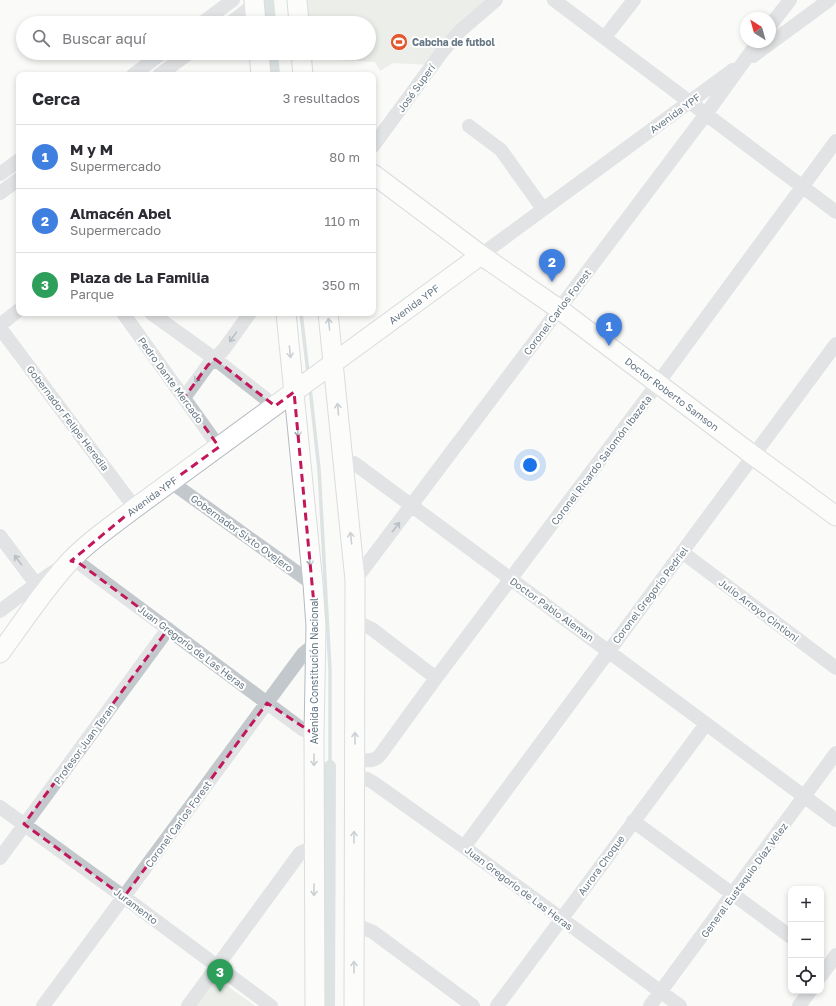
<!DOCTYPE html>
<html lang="es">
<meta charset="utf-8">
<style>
:root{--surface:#fff;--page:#f2f2f3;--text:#2b2b33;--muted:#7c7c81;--line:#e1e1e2;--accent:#d93025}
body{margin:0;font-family:"Golos Text",sans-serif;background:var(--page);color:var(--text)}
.controls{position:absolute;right:12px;bottom:12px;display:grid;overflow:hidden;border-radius:8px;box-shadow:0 2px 6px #0003}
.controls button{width:36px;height:36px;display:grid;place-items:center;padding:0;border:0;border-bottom:1px solid var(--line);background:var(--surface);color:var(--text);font:20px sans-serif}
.compass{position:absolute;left:740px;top:12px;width:36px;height:36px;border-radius:50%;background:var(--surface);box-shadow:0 2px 6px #0003;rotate:323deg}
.you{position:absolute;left:530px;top:465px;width:14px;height:14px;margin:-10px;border:3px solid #fff;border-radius:50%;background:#1a73e8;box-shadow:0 0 0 6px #1a73e833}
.badge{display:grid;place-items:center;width:26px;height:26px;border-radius:50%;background:var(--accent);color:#fff;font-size:13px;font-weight:700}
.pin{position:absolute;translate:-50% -33px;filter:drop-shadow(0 1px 2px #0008)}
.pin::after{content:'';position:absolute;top:21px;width:14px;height:12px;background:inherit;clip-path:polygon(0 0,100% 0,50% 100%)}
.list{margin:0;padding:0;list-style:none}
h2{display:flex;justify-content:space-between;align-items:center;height:52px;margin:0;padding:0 16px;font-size:17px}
h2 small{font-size:13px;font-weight:400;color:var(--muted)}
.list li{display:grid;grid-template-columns:26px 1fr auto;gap:12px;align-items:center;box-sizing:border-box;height:64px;padding:0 16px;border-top:1px solid var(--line)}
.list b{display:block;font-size:15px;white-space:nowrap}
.list p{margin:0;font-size:13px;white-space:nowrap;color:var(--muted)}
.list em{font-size:13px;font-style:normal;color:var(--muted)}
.icon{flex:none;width:22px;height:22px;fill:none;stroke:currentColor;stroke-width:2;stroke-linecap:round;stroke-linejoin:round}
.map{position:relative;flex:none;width:836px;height:1006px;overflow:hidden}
.search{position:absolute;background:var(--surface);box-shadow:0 2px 6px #0003;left:16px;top:16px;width:360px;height:44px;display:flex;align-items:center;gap:10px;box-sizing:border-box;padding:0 14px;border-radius:22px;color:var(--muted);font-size:15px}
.panel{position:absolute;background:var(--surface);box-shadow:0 2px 6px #0003;left:16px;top:72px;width:360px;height:244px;border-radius:8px}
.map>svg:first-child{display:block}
.green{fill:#dadfd7}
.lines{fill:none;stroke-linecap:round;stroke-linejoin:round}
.stream{stroke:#bbc7cb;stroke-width:3.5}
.canal{stroke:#bbc7cb;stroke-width:12}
.secondary-casing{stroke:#b3babf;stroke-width:21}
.street{stroke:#c3c8cc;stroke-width:14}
.secondary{stroke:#fff;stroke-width:19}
.oneway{stroke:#939fa8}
.oneway2{stroke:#6a7a87}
.marked{fill:none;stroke:#c2185b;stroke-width:3;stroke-dasharray:8 5;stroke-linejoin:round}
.labels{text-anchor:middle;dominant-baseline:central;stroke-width:4;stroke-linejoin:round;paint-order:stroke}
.poi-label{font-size:10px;font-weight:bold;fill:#657683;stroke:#fff;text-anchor:start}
.street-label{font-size:10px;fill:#657683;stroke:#fff}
</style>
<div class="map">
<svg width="836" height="1006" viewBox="0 0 836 1006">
<rect width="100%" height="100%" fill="#fafaf8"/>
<!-- green -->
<path class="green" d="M 297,0 L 497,0 L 432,65 L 393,63 L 380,71 L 375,62 L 302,58 L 301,53 L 369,53 L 369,23 L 299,23 Z
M 215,977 L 255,1006 L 194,1006 Z"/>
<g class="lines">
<!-- stream -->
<path class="stream" d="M 301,313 L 308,373
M 310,388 L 319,469 L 330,670 L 330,766"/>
<!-- canal -->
<path class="canal" d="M 268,0 L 270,23
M 272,53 L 274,75
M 329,1006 L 330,766"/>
<defs>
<path id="secondary" d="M 254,0 L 256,23
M 297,0 L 299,23
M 259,53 L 261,75
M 301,53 L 303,75
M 373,174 L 481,255 L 559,309 L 754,456 L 836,516
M 286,313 L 313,584 L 316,626 L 314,734 L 315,1006
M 328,313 L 355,580 L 354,1006
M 0,653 C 23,622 44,589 71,560 C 90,540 113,525 135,508 L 481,255"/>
</defs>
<!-- secondary casing -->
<use href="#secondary" class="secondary-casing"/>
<!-- street -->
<path class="street" d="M 554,0 L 836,212
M 202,23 L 233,0
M 230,23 L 255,4
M 770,26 L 790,0
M 605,37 L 634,0
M 753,56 L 829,0
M 133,75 L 162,53
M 159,75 L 189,53
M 469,126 L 501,150 L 543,209
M 373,146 L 442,52 L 460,31 L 496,0
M 0,174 L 19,160
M 0,193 L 19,179
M 481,255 L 733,70
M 123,313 L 219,447
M 151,313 L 215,359 L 275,406
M 0,325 L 19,310
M 0,328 L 135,508
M 184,398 L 208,365 L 215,359 L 224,349 L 250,313
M 343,463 L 354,463 L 836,820
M 171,482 L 313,584
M 0,536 L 36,584
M 682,552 L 836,668
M 355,580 L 706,114 L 758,42
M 0,611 L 47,576 L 71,561 L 79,563 L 302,729 L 314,734
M 355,621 L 372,629 L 436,678
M 355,759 C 364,760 373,763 380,755 L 436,678 L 658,383 L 836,141
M 355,777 L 367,779 L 374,783 L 464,847 L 680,1006
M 0,807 L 124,897 L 271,1006
M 633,821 L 791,937
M 464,847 L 836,344
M 0,858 L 168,629
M 354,924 L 373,932 L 473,1006
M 821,976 L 836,955
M 43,1006 L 303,654 L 315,644
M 188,1006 L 300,853 L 314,847
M 497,1006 L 706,724
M 650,1006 L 836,753
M 799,1006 L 810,991"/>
<!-- secondary -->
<use href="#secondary" class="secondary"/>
</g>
<!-- one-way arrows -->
<defs><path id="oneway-shaft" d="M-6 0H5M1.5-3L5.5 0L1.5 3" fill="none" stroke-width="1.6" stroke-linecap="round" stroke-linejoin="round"/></defs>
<g class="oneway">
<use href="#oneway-shaft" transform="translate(329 324) rotate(-96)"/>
<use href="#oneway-shaft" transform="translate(290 352) rotate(84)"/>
<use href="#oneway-shaft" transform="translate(338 409) rotate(-95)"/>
<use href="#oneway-shaft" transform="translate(298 431) rotate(85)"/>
<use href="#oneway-shaft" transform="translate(351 538) rotate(-96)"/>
<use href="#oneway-shaft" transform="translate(310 560) rotate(84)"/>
<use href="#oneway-shaft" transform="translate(355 738) rotate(-90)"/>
<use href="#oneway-shaft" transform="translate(314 760) rotate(90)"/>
<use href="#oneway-shaft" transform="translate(354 837) rotate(-90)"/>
<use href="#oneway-shaft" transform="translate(314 890) rotate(90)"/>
<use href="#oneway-shaft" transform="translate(354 967) rotate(-90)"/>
</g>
<g class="oneway2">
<use href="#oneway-shaft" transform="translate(233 337) rotate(126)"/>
<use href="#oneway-shaft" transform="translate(198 377) rotate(126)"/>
<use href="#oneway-shaft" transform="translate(396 527) rotate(-52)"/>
<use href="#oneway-shaft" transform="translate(18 560) rotate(-127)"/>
</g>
<!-- marked area -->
<path d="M0 0H836V1006H0ZM 215,359 L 275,406 L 294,392 L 316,626 L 314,734 L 267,703 L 124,897 L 24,824 L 168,629 L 79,563 L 71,561 L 135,508 L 219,447 L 184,398 L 208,365 Z" fill="#fafaf8" fill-opacity=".55" fill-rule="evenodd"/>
<path class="marked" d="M 215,359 L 275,406 L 294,392 L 316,626 L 314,734 L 267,703 L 124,897 L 24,824 L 168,629 L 79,563 L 71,561 L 135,508 L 219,447 L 184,398 L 208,365 Z"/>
<!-- icons -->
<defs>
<symbol id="stadium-disc" viewBox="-11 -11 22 22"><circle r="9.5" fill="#e4572e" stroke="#fff"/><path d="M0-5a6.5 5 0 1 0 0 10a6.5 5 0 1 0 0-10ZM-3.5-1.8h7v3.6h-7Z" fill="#fff"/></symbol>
</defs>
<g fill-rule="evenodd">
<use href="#stadium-disc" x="389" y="32" width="20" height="20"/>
</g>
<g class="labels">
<!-- poi labels -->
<g class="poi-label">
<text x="412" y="42">Cabcha de futbol</text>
</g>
<!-- street labels -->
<g class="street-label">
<text transform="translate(416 88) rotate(-54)">José Superí</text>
<text transform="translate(675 113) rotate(-36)">Avenida YPF</text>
<text transform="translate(414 304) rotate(-36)">Avenida YPF</text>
<text transform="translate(557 312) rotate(-53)">Coronel Carlos Forest</text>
<text transform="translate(171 380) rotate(54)">Pedro Dante Mercado</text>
<text transform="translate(672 394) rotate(37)">Doctor Roberto Samson</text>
<text transform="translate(68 418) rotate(53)">Gobernador Felipe Heredia</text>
<text transform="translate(601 460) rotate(-53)">Coronel Ricardo Salomón Ibazeta</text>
<text transform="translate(152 496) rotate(-36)">Avenida YPF</text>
<text transform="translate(242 533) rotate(36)">Gobernador Sixto Ovejero</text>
<text transform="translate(650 595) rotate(-53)">Coronel Gregorio Pedriel</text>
<text transform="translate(552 609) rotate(36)">Doctor Pablo Aleman</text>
<text transform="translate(759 610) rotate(37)">Julio Arroyo Cintioni</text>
<text transform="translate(192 647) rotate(37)">Juan Gregorio de Las Heras</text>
<text transform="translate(314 671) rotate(-90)">Avenida Constitución Nacional</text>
<text transform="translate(84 744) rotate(-54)">Profesor Juan Teran</text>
<text transform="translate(178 824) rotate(-54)">Coronel Carlos Forest</text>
<text transform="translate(601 865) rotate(-54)">Aurora Choque</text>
<text transform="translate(744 880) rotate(-54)">General Eustaquio Díaz Vélez</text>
<text transform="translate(519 888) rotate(37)">Juan Gregorio de Las Heras</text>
<text transform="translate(136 906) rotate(37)">Juramento</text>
</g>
</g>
</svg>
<div class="controls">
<button>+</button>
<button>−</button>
<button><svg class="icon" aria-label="locate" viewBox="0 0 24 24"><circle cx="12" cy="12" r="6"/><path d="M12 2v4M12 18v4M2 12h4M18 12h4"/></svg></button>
</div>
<svg class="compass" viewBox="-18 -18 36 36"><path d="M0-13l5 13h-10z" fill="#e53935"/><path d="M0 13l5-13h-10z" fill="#7c7c81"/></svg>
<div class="you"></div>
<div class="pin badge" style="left:609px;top:346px;background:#3f7fe0">1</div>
<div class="pin badge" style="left:552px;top:282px;background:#3f7fe0">2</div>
<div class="pin badge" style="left:220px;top:992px;background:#2e9e5b">3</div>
<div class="search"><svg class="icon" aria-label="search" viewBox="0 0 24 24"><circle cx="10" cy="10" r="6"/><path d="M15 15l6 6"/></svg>Buscar aquí</div>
<section class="panel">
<h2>Cerca<small>3 resultados</small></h2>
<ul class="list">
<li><span class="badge" style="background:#3f7fe0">1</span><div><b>M y M</b><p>Supermercado</p></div><em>80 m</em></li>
<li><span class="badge" style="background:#3f7fe0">2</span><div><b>Almacén Abel</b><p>Supermercado</p></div><em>110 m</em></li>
<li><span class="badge" style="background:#2e9e5b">3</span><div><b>Plaza de La Familia</b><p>Parque</p></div><em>350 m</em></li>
</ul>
</section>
</div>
